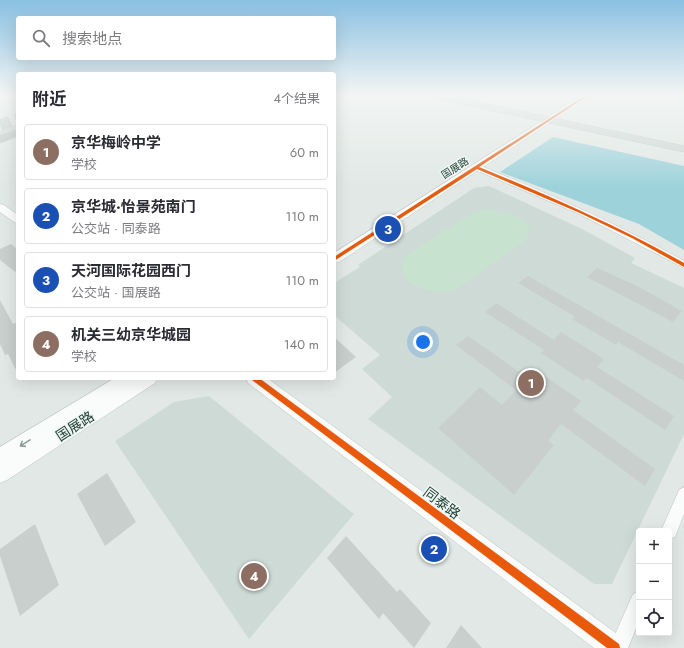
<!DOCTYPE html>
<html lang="zh">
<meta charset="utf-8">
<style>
:root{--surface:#fff;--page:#f7f7f7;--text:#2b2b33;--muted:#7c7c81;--line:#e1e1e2;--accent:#627871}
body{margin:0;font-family:Jost,"Noto Sans SC",sans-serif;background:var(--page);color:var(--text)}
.controls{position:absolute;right:12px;bottom:12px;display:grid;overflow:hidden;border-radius:4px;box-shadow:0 4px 16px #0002}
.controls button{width:36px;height:36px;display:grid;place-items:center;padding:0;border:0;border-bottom:1px solid var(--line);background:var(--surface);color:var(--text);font:20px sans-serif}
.you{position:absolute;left:423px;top:342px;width:14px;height:14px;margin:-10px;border:3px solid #fff;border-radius:50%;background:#1a73e8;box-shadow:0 0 0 6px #1a73e833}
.badge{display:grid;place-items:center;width:26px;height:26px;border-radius:50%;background:var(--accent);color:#fff;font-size:13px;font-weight:700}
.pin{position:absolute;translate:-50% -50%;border:2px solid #fff;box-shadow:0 1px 4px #0006}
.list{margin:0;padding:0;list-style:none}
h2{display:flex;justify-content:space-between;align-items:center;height:52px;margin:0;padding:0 16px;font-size:17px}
h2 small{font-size:13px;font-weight:400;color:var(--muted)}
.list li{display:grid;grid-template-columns:26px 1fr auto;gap:12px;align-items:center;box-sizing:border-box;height:56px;margin:0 8px 8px;padding:0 8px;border:1px solid var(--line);border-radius:4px}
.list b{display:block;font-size:15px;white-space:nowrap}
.list p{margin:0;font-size:13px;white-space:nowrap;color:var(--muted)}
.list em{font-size:13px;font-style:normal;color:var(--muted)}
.icon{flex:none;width:22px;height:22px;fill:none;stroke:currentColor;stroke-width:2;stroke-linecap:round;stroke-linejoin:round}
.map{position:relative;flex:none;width:684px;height:648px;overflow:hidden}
.search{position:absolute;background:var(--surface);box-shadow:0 4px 16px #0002;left:16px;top:16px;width:320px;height:44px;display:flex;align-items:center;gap:10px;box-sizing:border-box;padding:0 14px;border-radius:4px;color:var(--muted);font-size:15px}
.panel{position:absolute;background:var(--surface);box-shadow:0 4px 16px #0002;left:16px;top:72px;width:320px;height:308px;border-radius:4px}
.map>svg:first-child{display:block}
.built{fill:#cedad5}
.green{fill:#c8e2d0}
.water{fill:#9ed2da}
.building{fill:#c8cfcc}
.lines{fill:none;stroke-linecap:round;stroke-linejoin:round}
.highway-tunnel{stroke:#bac5c1;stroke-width:11;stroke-dasharray:11 5.5;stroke-linecap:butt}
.street-casing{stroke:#bec5c2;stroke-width:1}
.secondary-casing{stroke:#bdc5c2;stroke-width:1}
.primary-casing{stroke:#bbc5c1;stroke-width:1}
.highway-casing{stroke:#bbc5c1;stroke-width:1}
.street{fill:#fafcfb;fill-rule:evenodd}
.secondary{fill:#fafcfb;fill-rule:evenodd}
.primary{fill:#ccd5d2;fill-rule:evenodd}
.highway{fill:#b8c2c0;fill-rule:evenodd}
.cycleway-casing{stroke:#eef7f3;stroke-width:2}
.cycleway{fill:#e8590c;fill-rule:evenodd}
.oneway{stroke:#8c9c97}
.labels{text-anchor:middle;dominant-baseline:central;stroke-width:3;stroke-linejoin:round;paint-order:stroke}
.far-street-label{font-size:10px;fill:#1e3b33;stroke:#eef7f3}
.near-street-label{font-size:14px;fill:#1e3b33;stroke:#eef7f3}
</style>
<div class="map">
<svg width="684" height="648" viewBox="0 0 684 648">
<rect width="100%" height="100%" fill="#e1e8e5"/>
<!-- built -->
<path class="built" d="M 489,186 L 582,229 L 635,258 L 631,263 L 684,288 L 684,434 L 612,584 L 594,584 L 368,419 L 392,397 L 362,369 L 380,355 L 334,315 L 334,283 L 360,267 L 358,265 L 474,188 Z
M 209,396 L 354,514 L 249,639 L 115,441 L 174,402 Z"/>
<!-- green -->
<path class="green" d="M 485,210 C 499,209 542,218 526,240 L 458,288 C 452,290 446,292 440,292 C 417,291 386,275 411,252 L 473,213 Z"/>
<!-- water -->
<path class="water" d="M 553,137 L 684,166 L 684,250 L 639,224 L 500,172 Z"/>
<!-- building -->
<path class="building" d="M 11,244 L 18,250 L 18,274 L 0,260 L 0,249 Z
M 597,268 L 637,286 L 682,311 L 673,322 L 587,277 Z
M 528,276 L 684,365 L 684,381 L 618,342 L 616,345 L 572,319 L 574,316 L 518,283 Z
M 0,300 L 13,324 L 18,322 L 18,374 L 8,354 L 5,355 L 0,344 Z
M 496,303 L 554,340 L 561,332 L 604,359 L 597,367 L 674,416 L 665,430 L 587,378 L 584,381 L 541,353 L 544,350 L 485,312 Z
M 468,336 L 528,378 L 536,370 L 581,401 L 573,410 L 655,469 L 645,486 L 561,424 L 548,440 L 554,445 L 514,495 L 438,428 L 480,387 L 502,405 L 516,390 L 456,345 Z
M 334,337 L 356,357 L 334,373 Z
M 107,473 L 136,522 L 105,546 L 77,494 Z
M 35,524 L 59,585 L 20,616 L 0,556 L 0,549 Z
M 346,536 L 397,592 L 400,589 L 431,623 L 414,648 L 383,613 L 379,619 L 327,558 Z
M 461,625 L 482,648 L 446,648 Z"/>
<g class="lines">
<!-- highway-tunnel -->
<path class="highway-tunnel" d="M 0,125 L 18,118"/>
<defs>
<path id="street" d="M 473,165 L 479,165 C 549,194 618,224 684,261 L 684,268 L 579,214 L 473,169 Z
M 684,487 L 684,514 L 675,537 L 669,539 L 669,531 L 661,531 L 679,490 Z
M 639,591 L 639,621 L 628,648 L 609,648 L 633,594 Z"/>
<path id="secondary" d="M 583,95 L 592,95 L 339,262 L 334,263 L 334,253 Z
M 0,204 L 4,205 L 18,215 L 18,223 L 14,222 L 0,212 Z
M 115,378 L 157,378 L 155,383 L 7,480 L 0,483 L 0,447 Z
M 246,378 L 267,378 L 624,639 L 628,648 L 594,648 L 248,383 Z"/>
<path id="primary" d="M 429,95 L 446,95 L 684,146 L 684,152 L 433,98 Z
M 18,125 L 18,131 L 0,138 L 0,132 Z"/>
<path id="highway" d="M 18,129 L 18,136 L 0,143 L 0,135 Z"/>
</defs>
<!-- street casing -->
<use href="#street" class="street-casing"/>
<!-- secondary casing -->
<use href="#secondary" class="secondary-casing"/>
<!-- primary casing -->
<use href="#primary" class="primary-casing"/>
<!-- highway casing -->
<use href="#highway" class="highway-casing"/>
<!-- street -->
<use href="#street" class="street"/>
<!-- secondary -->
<use href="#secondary" class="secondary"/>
<!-- primary -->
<use href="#primary" class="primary"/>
<!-- highway -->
<use href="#highway" class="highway"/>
<defs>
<path id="cycleway" d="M 586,95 L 589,95 L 479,167 C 549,196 618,226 684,263 L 684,267 L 632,238 L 580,213 L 477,169 L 334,261 L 334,257 Z
M 251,378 L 259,378 L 619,644 L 620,648 L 607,648 L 252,380 Z"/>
</defs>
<!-- cycleway casing -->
<use href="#cycleway" class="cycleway-casing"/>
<!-- cycleway -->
<use href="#cycleway" class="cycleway"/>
</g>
<!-- one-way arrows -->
<defs><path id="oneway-shaft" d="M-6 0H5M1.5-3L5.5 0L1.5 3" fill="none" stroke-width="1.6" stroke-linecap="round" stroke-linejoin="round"/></defs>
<use class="oneway" href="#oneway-shaft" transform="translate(25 443) rotate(148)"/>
<!-- sky -->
<linearGradient id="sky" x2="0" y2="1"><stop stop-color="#8ac0e2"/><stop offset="0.51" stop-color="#f2f5f3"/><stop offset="1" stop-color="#f2f5f3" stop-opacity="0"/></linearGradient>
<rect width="684" height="186" fill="url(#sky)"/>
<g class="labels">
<!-- far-street labels -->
<g class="far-street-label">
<text transform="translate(455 168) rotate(-33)">国展路</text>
</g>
<!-- near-street labels -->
<g class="near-street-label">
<text transform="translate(75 426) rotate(-33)">国展路</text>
<text transform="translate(442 503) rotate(37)">同泰路</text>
</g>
</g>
</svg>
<div class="controls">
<button>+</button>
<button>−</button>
<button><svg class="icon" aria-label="locate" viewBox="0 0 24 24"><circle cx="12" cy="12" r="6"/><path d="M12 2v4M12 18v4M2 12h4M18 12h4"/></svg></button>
</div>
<div class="you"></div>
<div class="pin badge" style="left:531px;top:383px;background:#8d6e63">1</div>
<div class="pin badge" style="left:434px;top:549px;background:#1a4fb4">2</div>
<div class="pin badge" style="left:388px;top:229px;background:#1a4fb4">3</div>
<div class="pin badge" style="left:254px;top:576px;background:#8d6e63">4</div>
<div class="search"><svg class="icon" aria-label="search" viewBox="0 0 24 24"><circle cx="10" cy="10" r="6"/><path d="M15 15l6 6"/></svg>搜索地点</div>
<section class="panel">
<h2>附近<small>4个结果</small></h2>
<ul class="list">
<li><span class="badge" style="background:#8d6e63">1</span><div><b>京华梅岭中学</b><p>学校</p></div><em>60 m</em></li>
<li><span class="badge" style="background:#1a4fb4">2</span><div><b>京华城·怡景苑南门</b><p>公交站 · 同泰路</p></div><em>110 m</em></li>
<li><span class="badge" style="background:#1a4fb4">3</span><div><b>天河国际花园西门</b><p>公交站 · 国展路</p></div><em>110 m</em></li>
<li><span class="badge" style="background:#8d6e63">4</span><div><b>机关三幼京华城园</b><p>学校</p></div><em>140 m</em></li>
</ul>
</section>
</div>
